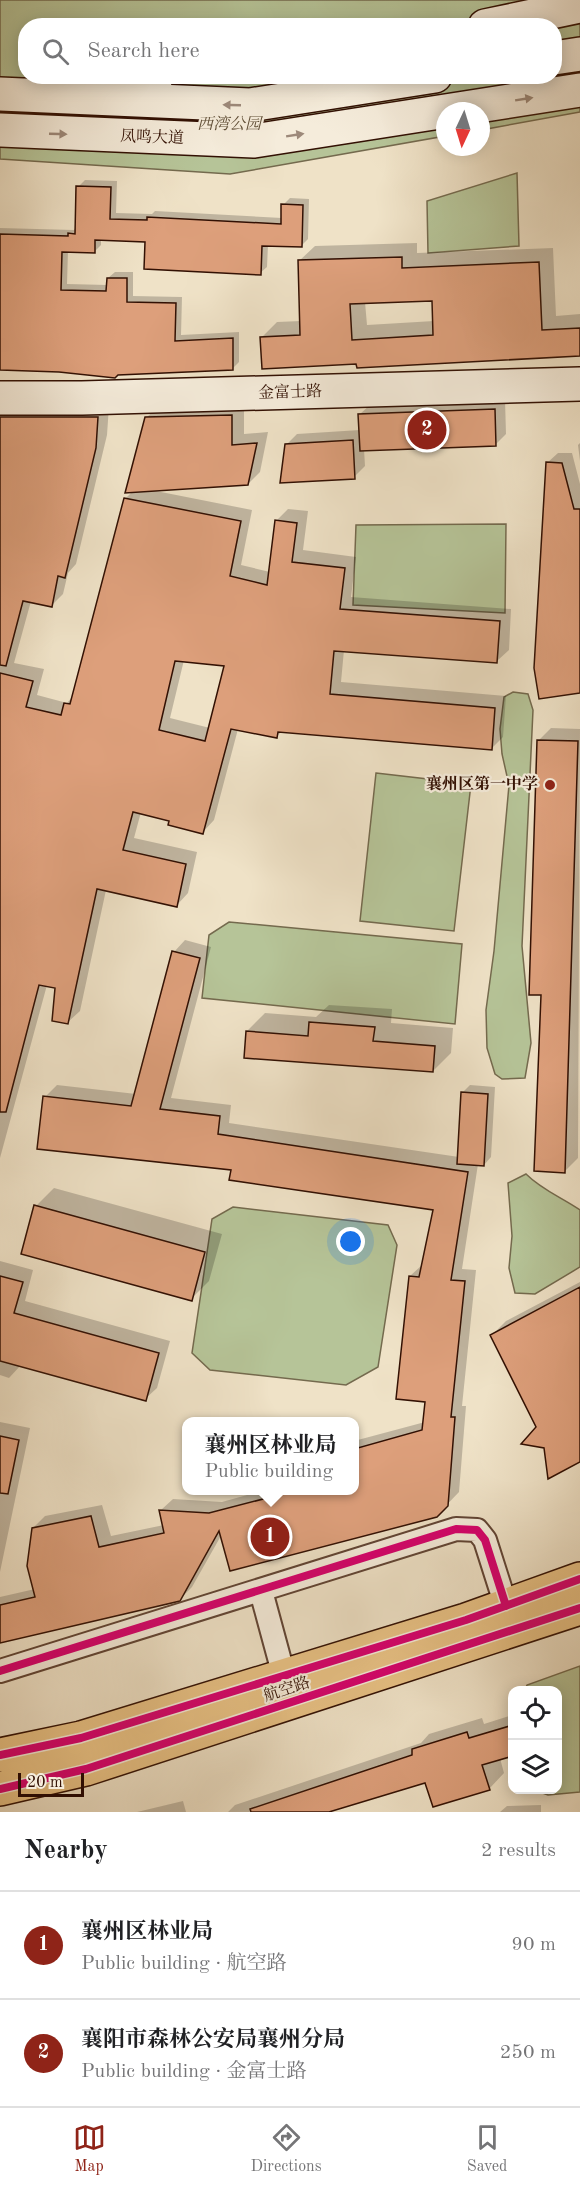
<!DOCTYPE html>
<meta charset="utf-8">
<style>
:root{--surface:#fff;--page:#f6f6f6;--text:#202124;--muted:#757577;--line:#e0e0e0;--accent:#8f2418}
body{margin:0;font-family:"Old Standard TT","Noto Serif SC",serif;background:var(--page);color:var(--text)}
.controls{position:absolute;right:18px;bottom:18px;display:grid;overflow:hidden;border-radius:12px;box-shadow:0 3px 15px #0003}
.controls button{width:54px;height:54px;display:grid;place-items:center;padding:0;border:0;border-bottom:2px solid var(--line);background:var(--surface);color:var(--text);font:30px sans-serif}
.compass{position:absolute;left:436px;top:102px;width:54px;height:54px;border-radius:50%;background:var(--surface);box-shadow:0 3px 15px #0003;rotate:184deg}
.scale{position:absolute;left:18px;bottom:15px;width:66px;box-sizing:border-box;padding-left:6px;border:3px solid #321003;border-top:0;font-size:16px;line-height:21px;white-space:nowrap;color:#321003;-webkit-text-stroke:4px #f5ecdb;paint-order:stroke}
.you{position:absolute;left:351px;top:1242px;width:21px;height:21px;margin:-15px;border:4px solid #fff;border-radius:50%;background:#1a73e8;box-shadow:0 0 0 9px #1a73e833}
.badge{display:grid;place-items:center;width:39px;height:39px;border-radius:50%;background:var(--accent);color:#fff;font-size:20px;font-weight:700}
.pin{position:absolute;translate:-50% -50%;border:3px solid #fff;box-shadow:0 2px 6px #0006}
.popup{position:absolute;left:182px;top:1417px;width:177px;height:78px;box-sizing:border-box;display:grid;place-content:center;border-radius:12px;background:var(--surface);filter:drop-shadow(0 2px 4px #0005);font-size:20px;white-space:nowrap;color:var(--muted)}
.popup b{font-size:22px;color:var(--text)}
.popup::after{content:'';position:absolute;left:50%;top:100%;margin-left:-12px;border:12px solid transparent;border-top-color:var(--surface)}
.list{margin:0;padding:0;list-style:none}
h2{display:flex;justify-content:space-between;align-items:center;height:78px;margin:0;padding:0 24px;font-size:26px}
h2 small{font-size:20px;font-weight:400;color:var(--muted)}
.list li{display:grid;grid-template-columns:39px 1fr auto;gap:18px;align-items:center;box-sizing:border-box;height:108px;padding:0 24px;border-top:2px solid var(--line)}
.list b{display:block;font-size:22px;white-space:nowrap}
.list p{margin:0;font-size:20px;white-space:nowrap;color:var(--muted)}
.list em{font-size:20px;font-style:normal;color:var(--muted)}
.icon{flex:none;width:33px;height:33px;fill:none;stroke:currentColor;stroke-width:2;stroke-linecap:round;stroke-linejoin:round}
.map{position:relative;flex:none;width:580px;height:1812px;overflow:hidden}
.search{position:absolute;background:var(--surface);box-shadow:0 3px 15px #0003;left:18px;right:18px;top:18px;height:66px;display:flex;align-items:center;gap:15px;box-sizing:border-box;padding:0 21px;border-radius:24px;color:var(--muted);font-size:22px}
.sheet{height:294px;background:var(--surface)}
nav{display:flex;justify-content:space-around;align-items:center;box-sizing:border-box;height:84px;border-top:2px solid var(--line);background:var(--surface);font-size:16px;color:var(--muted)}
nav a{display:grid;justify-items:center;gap:3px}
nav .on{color:var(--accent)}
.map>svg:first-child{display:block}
.green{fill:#b6c498;stroke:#746a4e;stroke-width:1.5;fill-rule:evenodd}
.shadow{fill:#0003;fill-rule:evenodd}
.building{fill:#dd9f7b;stroke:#321003;stroke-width:1.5;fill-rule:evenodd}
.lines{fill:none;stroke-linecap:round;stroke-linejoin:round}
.street-casing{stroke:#614434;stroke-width:26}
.secondary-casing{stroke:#321003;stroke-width:36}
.primary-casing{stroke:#321003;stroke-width:36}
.street{stroke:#f5ecdb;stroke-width:22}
.secondary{stroke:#f5ecdb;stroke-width:33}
.primary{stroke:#e8c184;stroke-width:33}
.cycleway-casing{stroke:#f5ecdb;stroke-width:11}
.cycleway{stroke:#d6006c;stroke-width:8}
.oneway{fill:#9d897a}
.poi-dot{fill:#8f2418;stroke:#f5ecdb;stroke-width:2}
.labels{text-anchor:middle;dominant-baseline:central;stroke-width:4.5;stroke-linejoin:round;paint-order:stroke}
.park-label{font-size:16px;font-style:italic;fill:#604f37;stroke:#f5ecdb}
.street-label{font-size:16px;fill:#321003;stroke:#f5ecdb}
.poi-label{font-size:16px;font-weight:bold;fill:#321003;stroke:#f5ecdb;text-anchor:end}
</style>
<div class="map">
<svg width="580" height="1812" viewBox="0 0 580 1812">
<rect width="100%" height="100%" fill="#efe2c7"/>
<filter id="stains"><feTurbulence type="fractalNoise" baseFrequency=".00333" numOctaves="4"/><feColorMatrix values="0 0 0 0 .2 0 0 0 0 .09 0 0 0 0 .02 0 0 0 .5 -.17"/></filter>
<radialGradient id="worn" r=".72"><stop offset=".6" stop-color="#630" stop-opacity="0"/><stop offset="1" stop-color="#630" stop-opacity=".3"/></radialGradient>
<!-- green -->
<path class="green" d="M 0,0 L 580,0 L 580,112 L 481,130 L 481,111 L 445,111 L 445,136 L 230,174 L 0,159 ZM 26,26 L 554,26 L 554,76 L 26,76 Z
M 517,173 L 519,246 L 428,253 L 427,201 Z
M 506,524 L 505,613 L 353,605 L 356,525 Z
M 513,692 L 528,694 L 533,710 L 522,946 L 531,1043 L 525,1078 L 502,1079 L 495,1074 L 487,1048 L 486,1010 L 494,951 L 509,785 L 502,754 L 500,729 L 504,697 Z
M 376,773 L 471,784 L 454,931 L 360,921 Z
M 229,922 L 462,944 L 455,1024 L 202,998 L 209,935 Z
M 526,1174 C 542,1190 561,1197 580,1210 L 580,1267 L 535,1294 L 515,1293 L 509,1268 L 512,1236 L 508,1183 Z
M 233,1207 L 388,1225 L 397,1245 L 378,1367 L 346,1385 L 210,1370 L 192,1353 L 212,1219 Z
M 580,1666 L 580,1792 L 548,1795 L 534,1790 L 558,1790 L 558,1690 L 525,1690 L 527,1685 Z"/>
<!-- shadow -->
<path class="shadow" d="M 85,180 L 117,181 L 116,213 L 152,214 L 155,211 L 282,218 L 283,205 L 290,198 L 309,199 L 308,239 L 301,246 L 268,245 L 267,267 L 260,273 L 147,240 L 101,239 L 101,245 L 94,252 L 68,251 L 67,284 L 108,285 L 108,278 L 115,272 L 133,272 L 133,296 L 182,297 L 181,335 L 239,332 L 239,362 L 232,369 L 0,369 L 0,228 L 74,230 L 76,227 L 78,187 Z
M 417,243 L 417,253 L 553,248 L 556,316 L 580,314 L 580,356 L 358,363 L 262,337 L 277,322 L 301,321 L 299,261 L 315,246 ZM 433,300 L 434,321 L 367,325 L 365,302 Z
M 505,399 L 506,434 L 495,445 L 364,449 L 365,466 L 354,477 L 286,445 L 297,434 L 360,430 L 360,414 L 371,404 Z
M 0,404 L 109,406 L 107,435 L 76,564 L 68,573 L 63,594 L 52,605 L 31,601 L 14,663 L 44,669 L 37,695 L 67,703 L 74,695 L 125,499 L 133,491 L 146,418 L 159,406 L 244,404 L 244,434 L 268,432 L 260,472 L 248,484 L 156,491 L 252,510 L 241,565 L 270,572 L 276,521 L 288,509 L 308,511 L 303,550 L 356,557 L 351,597 L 511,609 L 509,650 L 497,661 L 344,650 L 341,682 L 506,696 L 503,737 L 491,749 L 282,731 L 277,736 L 238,729 L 214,820 L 203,832 L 141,812 L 134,838 L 197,852 L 188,893 L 177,905 L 106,890 L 80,1011 L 68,1022 L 57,987 L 47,985 L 0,1158 ZM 184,660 L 226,664 L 210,728 L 170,718 Z
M 580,443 L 580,461 L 578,445 Z
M 558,453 L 572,453 L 580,484 L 580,692 L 547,463 Z
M 551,728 L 580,729 L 578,1158 L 565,1171 L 542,994 L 538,741 Z
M 185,940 L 211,947 L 171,1098 L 231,1105 L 229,1123 L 459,1157 L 462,1093 L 470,1085 L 495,1087 L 491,1157 L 484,1165 L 478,1164 L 462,1269 L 476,1270 L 462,1406 L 466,1406 L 459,1492 L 437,1515 L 222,1534 L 192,1587 L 180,1599 L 0,1642 L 0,1597 L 35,1589 L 33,1528 L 45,1516 L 102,1505 L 111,1536 L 164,1525 L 161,1510 L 173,1499 L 222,1502 L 265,1490 L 354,1490 L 354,1441 L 425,1422 L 427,1401 L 410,1276 L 422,1265 L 435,1209 L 232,1169 L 45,1097 L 57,1085 L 136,1094 L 174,952 Z
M 329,1005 L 392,1009 L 391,1023 L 453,1028 L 451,1053 L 433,1071 L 247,1031 L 265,1013 L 316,1017 Z
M 54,1188 L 222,1234 L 209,1281 L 191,1299 L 36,1206 Z
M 0,1261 L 33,1270 L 25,1301 L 170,1341 L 157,1388 L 145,1399 L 21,1365 L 9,1378 L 0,1375 Z
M 580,1282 L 580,1460 L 537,1427 L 492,1335 L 506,1321 Z
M 0,1422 L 30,1428 L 0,1572 Z
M 512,1715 L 512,1754 L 500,1758 L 504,1773 L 489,1789 L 426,1781 L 324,1812 L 228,1812 L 235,1805 L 421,1743 L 429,1734 L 482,1718 L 484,1724 Z
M 183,1801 L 186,1812 L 137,1812 Z
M 541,1805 L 541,1812 L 500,1812 L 507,1806 Z"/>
<!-- building -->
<path class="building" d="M 76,186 L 111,187 L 110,219 L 147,220 L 147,217 L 281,224 L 281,204 L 303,205 L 302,247 L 262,246 L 261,275 L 144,269 L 145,242 L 95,240 L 95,253 L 62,252 L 61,290 L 106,291 L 107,278 L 127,278 L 127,302 L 176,303 L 175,341 L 233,338 L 233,370 L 118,375 L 115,378 L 59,372 L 0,370 L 0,234 L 68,236 L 68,233 L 75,234 Z
M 402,257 L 402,268 L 539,262 L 542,330 L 580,328 L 580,356 L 357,368 L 356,364 L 262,369 L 260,337 L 300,335 L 298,260 ZM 432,301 L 433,335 L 352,340 L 350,304 Z
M 495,409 L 496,446 L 360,451 L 358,414 Z
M 232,415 L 232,445 L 257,443 L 248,485 L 125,493 L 145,417 Z
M 0,417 L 98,417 L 96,448 L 65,578 L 58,576 L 52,607 L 23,601 L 6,666 L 0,665 Z
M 353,440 L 355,479 L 280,483 L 285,444 Z
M 546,462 L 562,463 L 574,509 L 580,509 L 580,693 L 539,699 L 534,668 Z
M 124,498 L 241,521 L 230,576 L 267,585 L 275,520 L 297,523 L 292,562 L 345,568 L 340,609 L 500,621 L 497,663 L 334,651 L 330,694 L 495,708 L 492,750 L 278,732 L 277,738 L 231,729 L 203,834 L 168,825 L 169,821 L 133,812 L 123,850 L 186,864 L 177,907 L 97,889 L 68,1024 L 52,1021 L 55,988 L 39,985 L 6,1112 L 0,1112 L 0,673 L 33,681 L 26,707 L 61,715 L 64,703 L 70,704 ZM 175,661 L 224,666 L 205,741 L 159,730 Z
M 537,740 L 578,741 L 565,1173 L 534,1171 L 541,995 L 529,995 Z
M 172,951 L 200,958 L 160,1109 L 220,1116 L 218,1134 L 468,1172 L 451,1280 L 465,1281 L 451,1417 L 455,1417 L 448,1506 L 437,1517 L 230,1571 L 219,1531 L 180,1601 L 0,1643 L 0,1605 L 35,1597 L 27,1566 L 32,1528 L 91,1516 L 99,1547 L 164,1533 L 159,1510 L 209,1513 L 294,1491 L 354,1491 L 354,1449 L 422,1430 L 425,1402 L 396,1399 L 409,1276 L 419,1277 L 433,1210 L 229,1180 L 231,1170 L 37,1149 L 43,1096 L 131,1106 Z
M 309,1022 L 375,1027 L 373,1041 L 435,1046 L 433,1072 L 244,1058 L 246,1031 L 308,1036 Z
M 461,1092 L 488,1094 L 484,1166 L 457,1164 Z
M 34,1205 L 205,1252 L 192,1301 L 21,1254 Z
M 0,1276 L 23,1282 L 14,1313 L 159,1353 L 146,1401 L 0,1361 Z
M 580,1287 L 580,1462 L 548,1479 L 544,1448 L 521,1444 L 536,1427 L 490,1335 Z
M 0,1436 L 19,1440 L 8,1494 L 0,1493 Z
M 513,1725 L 513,1756 L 482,1765 L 490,1790 L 433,1807 L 425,1783 L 329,1812 L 251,1812 L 250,1809 L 412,1755 L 412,1749 L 467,1732 L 469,1738 Z"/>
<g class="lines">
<defs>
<path id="street" d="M 261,1591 L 284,1676
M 0,1671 L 456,1529 L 477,1530 L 485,1540 L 506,1606"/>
<path id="secondary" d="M 485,26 L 580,6
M 554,58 L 580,54
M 106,88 L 157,76
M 0,94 L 250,105 L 435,76
M 0,130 L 254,141 L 580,90
M 0,398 L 82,398 L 580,384"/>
<path id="primary" d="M 0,1755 L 81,1738 L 466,1620 L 580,1579
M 0,1789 L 86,1769 L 580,1608"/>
</defs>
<!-- street casing -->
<use href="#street" class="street-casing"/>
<!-- secondary casing -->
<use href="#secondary" class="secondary-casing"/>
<!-- primary casing -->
<use href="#primary" class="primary-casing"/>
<!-- street -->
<use href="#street" class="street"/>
<!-- secondary -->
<use href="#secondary" class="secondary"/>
<!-- primary -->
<use href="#primary" class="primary"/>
<defs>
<path id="cycleway" d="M 0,1671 L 456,1529 L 477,1530 L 485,1540 L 506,1606
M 0,1755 L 81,1738 L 466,1620 L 580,1579
M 0,1789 L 86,1769 L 580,1608"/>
</defs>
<!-- cycleway casing -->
<use href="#cycleway" class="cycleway-casing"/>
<!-- cycleway -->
<use href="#cycleway" class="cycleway"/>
</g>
<!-- one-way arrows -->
<defs><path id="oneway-solid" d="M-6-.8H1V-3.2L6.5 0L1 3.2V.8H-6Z" transform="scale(1.5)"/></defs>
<g class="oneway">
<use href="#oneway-solid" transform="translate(524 99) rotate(-9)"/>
<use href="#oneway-solid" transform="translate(232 105) rotate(-178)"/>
<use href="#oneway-solid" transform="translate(58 134) rotate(2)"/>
<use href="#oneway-solid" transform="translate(295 135) rotate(-9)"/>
</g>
<!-- markers -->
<circle class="poi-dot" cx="550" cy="785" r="6"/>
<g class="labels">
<!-- park labels -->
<g class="park-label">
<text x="229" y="125">西湾公园</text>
</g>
<!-- street labels -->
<g class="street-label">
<text transform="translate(152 138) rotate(2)">凤鸣大道</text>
<text transform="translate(290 393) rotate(-2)">金富士路</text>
<text transform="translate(287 1690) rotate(-18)">航空路</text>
</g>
<!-- poi labels -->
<g class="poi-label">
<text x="538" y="785">襄州区第一中学</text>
</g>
</g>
<rect width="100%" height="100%" filter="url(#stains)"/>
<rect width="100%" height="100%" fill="url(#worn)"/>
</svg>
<div class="controls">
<button><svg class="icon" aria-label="locate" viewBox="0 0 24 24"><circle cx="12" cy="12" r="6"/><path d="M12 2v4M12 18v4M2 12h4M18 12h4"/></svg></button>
<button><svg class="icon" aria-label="layers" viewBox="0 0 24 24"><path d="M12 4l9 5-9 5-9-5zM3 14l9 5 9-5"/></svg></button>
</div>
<svg class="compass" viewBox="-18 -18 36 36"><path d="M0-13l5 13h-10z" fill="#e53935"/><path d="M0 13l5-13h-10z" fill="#757577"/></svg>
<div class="scale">20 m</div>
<div class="you"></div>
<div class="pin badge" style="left:270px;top:1537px">1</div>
<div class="popup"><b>襄州区林业局</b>Public building</div>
<div class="pin badge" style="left:427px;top:430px">2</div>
<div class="search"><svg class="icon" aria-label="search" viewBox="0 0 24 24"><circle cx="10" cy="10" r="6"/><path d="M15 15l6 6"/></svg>Search here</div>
</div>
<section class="sheet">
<h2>Nearby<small>2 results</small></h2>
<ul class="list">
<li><span class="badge">1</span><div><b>襄州区林业局</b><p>Public building · 航空路</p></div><em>90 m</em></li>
<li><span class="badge">2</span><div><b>襄阳市森林公安局襄州分局</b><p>Public building · 金富士路</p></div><em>250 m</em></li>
</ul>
</section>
<nav>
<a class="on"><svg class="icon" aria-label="map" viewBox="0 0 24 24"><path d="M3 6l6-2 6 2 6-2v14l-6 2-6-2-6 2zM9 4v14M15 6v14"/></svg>Map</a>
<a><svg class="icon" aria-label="directions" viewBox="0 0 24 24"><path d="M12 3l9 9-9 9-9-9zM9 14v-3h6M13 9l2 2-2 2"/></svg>Directions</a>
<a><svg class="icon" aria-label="saved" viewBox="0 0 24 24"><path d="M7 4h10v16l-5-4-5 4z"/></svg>Saved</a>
</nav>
